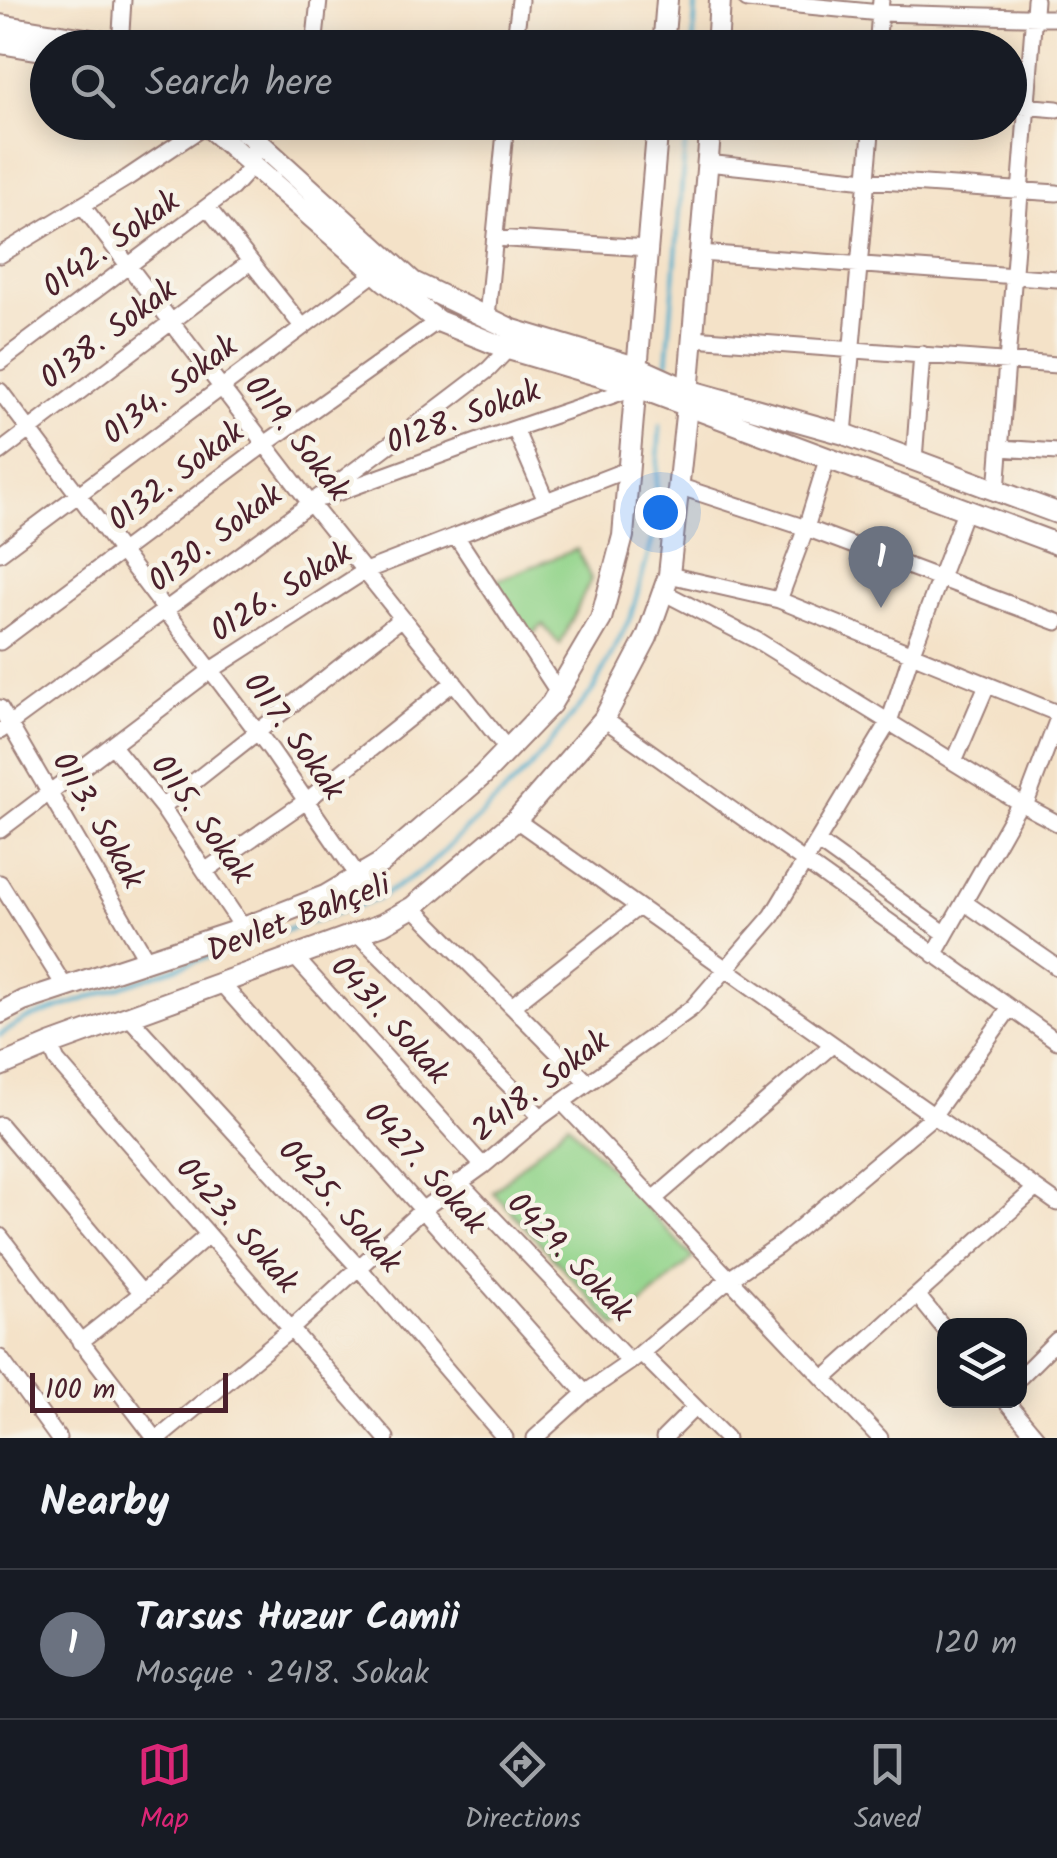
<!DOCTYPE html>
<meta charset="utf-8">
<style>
:root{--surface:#171b24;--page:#242831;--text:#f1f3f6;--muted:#9ea1a6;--line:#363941;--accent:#db2777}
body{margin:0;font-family:Kalam,sans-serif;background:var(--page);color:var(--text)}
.controls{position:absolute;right:30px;bottom:30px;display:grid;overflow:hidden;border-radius:20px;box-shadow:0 5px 25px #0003}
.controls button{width:90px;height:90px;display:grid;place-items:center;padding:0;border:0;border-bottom:2px solid var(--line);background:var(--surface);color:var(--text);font:50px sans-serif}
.scale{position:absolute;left:30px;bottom:25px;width:198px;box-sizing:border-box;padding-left:10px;border:5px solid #4a1f2b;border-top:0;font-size:28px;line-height:35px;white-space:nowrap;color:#4a1f2b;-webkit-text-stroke:8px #f7f3e8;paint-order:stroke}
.you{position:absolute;left:660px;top:512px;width:35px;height:35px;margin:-25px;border:8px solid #fff;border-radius:50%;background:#1a73e8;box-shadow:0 0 0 15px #1a73e833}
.badge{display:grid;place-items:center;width:65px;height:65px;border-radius:50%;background:var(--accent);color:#fff;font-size:32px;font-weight:700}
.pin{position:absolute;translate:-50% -82px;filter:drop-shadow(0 2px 5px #0008)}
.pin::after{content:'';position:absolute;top:52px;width:35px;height:30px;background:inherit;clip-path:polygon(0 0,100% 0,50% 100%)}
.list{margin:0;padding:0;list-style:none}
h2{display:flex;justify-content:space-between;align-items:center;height:130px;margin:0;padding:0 40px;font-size:42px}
h2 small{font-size:32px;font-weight:400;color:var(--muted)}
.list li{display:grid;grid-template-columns:65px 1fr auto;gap:30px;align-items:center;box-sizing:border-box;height:150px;padding:0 40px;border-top:2px solid var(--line)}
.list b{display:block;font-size:38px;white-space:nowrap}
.list p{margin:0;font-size:32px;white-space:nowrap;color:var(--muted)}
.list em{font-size:32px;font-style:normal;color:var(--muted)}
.icon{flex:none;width:55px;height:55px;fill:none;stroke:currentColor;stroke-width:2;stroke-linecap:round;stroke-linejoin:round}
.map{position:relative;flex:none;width:1057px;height:1438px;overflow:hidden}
.search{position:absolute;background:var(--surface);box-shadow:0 5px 25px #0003;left:30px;right:30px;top:30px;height:110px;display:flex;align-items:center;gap:25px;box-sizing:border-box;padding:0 35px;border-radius:55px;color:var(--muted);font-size:38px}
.sheet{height:280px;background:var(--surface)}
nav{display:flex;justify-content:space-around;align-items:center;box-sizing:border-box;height:140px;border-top:2px solid var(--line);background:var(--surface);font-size:28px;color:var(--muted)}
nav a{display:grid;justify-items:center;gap:5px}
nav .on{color:var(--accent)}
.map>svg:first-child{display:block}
.green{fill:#93d48b;stroke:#6e7a5b;stroke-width:2.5}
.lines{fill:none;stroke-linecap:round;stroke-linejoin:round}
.stream{stroke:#4eaecd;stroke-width:4}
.minor-casing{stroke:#9f807a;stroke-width:19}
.tertiary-casing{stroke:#9f807a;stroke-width:24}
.minor{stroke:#fff;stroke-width:15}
.tertiary{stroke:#fff;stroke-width:20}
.labels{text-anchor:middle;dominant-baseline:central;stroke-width:9;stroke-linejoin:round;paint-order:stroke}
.street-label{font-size:32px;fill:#4a1f2b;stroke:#f7f3e8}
</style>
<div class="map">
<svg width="1057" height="1438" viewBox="0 0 1057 1438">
<rect width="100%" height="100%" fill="#f7f3e8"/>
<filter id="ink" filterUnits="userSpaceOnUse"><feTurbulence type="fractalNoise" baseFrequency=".01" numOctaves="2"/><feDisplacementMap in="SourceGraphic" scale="20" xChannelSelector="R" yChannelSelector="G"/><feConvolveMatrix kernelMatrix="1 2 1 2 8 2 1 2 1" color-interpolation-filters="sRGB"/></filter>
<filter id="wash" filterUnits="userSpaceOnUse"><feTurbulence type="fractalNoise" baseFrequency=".0048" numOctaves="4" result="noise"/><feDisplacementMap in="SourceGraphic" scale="40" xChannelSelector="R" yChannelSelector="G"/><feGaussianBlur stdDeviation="2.25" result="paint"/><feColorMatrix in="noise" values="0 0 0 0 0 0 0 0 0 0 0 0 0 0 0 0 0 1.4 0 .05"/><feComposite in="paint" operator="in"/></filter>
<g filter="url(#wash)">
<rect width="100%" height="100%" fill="#f4e2c8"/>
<!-- green -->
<path class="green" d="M 577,549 L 591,579 L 560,645 L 543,625 L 529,637 L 492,582 Z
M 568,1123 L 693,1258 L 617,1327 L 493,1192 Z"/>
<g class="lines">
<!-- stream -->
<path class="stream" d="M 693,48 L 696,0
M 667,365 L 687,122
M 0,1035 L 24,1020 L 377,899 L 426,868 L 530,768 L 593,690 L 631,616 L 653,537 L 660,425"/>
</g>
</g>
<g filter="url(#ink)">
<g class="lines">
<defs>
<path id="minor" d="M 747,0 L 880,13 L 1057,18
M 120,47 L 123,0
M 314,48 L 319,0
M 514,48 L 520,0
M 877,48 L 881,0
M 1010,105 L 1057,109
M 707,163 L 866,180 L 1057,193
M 82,205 L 310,503 L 508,750
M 208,208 L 302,326
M 495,238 L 648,248
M 700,253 L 1057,279
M 0,255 L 127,178 L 206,125
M 487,317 L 506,122
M 693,338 L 1057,365
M 0,362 L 232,188 L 252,166 L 255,139 L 269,122
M 0,391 L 271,750 L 358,876
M 515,429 L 546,501
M 844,434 L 872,122
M 1001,448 L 1057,452
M 0,452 L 250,262
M 914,460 L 922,354
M 678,486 L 806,528 L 1057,622
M 997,491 L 1035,0
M 323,498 L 490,437 L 637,387
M 456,536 L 558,692
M 0,553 L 375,273
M 669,575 L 779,600 L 1057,713
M 663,592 L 758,641 L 1020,803 L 1057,823
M 779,600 L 806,528 L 827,460
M 0,642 L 265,444 L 438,321
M 0,708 L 147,960
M 604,719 L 1057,1041
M 0,731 C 163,611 328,493 489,369 L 508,349
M 112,745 L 162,807 L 243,928
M 954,762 L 987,685
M 1025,806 L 1057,721
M 162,807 L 402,618
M 516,820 L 1057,1203
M 0,830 L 210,671 L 365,571 L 629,469
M 818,842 L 946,934
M 205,871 L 306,801 L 454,682
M 0,883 L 65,987
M 964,902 L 1057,967
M 413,907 L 588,1083
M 357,933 L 541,1117
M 934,955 L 1020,803
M 294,956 L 483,1166
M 221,983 L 585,1393
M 512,1006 L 638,907
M 128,1016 L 359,1268 L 505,1438
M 50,1045 L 57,1061 L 386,1438
M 562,1102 L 880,1438
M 0,1125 L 142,1293
M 459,1182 L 630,1362 L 641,1353 L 726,1438
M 654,1199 L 832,1045
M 0,1236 L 155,1438
M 917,1295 L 944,1328
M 80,1342 L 142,1293 L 208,1235
M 641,1353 L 729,1279 L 778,1246 L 933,1116 L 1010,1008
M 0,1358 L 58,1438
M 1020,1377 L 1057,1340
M 824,1379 L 1036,1188
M 1005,1400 L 1037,1438
M 159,1438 L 290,1330 L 423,1209 L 483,1166 L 541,1117 L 692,1008 L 772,916 L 889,722 L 911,655 L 965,511
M 535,1438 L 585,1393 L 630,1362
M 664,1438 L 695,1407"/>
<path id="tertiary" d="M 0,25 L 110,43 L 122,48
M 0,43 L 48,51
M 663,48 L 667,0
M 717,48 L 720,0
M 203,122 L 385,281 L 438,321 L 508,349 L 637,387 L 1057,544
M 232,122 L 255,139 L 413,282 L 513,330 L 639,368 L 688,390 L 844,434 L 1057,513
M 0,1013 L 23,1001 L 233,932 L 325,896 L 381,863 L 483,775 L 551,704 L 601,619 L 623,536 L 658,122
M 0,1066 L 50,1045 L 383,924 L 413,907 L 516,820 L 604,719 L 647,637 L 669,575 L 687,406 L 711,122"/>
</defs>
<!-- minor casing -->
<use href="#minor" class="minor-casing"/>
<!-- tertiary casing -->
<use href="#tertiary" class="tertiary-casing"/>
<!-- minor -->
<use href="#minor" class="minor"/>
<!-- tertiary -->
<use href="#tertiary" class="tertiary"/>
</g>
</g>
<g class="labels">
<!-- street labels -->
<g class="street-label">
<text transform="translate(112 245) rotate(-36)">0142. Sokak</text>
<text transform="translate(109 335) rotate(-37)">0138. Sokak</text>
<text transform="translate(171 391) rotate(-37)">0134. Sokak</text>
<text transform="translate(464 418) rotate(-20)">0128. Sokak</text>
<text transform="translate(296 439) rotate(52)">0119. Sokak</text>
<text transform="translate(177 477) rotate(-37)">0132. Sokak</text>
<text transform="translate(216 539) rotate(-37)">0130. Sokak</text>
<text transform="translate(282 593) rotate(-32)">0126. Sokak</text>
<text transform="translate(293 737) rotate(54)">0117. Sokak</text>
<text transform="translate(201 820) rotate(54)">0115. Sokak</text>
<text transform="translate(97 821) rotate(60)">0113. Sokak</text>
<text transform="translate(299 919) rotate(-21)">Devlet Bahçeli</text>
<text transform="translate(389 1021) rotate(48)">0431. Sokak</text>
<text transform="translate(541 1087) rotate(-37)">2418. Sokak</text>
<text transform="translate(424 1169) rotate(48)">0427. Sokak</text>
<text transform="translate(339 1207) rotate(48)">0425. Sokak</text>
<text transform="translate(236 1226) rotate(49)">0423. Sokak</text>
<text transform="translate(569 1258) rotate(46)">0429. Sokak</text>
</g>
</g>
</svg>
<div class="controls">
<button><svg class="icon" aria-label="layers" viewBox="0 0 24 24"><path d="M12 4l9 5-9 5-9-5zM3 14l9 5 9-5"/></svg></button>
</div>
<div class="scale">100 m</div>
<div class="you"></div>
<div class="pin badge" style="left:881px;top:608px;background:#6b7280">1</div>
<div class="search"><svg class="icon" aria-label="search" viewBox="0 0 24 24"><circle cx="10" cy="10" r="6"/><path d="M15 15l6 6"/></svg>Search here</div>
</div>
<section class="sheet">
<h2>Nearby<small></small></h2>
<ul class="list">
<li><span class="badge" style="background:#6b7280">1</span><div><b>Tarsus Huzur Camii</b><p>Mosque · 2418. Sokak</p></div><em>120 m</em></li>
</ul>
</section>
<nav>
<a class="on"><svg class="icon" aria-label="map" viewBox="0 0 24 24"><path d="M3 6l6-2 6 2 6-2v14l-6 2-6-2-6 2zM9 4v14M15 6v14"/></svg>Map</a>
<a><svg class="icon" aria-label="directions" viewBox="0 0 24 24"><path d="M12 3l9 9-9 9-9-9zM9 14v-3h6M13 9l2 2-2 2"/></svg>Directions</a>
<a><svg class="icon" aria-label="saved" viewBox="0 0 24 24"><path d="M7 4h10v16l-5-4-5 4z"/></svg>Saved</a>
</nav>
